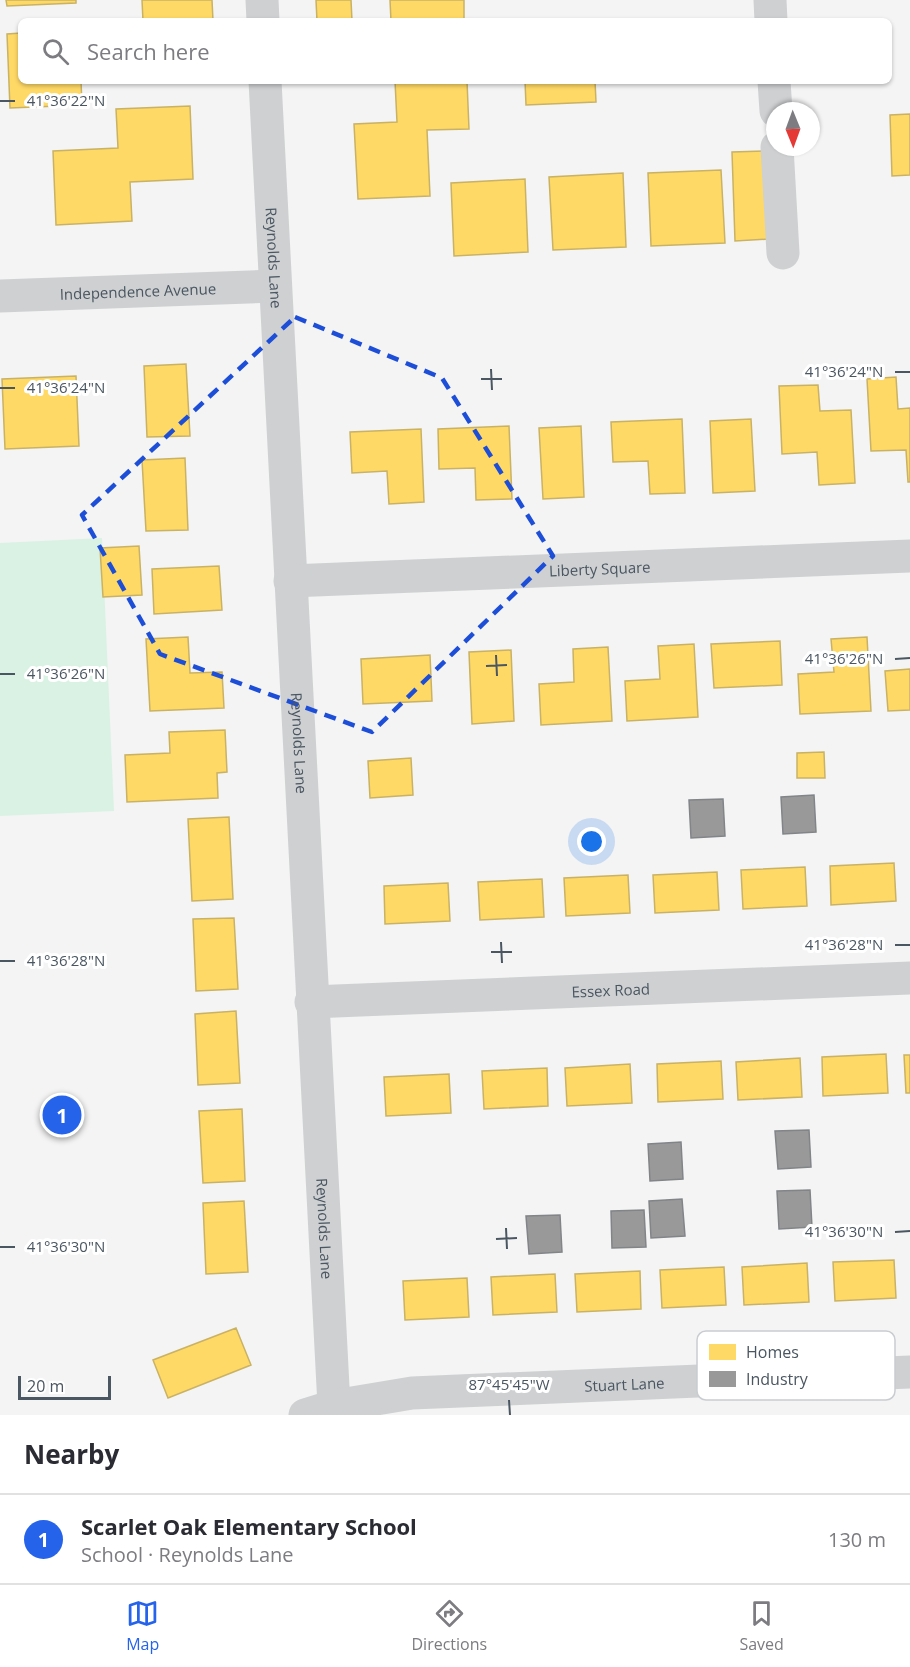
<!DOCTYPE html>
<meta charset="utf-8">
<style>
:root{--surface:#fff;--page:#f2f2f3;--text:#2b2b33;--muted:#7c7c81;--line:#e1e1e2;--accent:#2563eb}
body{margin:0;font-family:"Open Sans",sans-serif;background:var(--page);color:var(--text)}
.compass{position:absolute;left:766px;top:102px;width:54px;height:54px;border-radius:50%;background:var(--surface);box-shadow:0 2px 4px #0004;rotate:179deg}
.scale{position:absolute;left:18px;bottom:15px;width:93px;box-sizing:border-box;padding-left:6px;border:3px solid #4a5661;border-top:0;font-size:16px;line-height:21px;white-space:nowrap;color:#4a5661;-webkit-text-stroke:4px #fff;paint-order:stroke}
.you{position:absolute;left:592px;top:842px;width:21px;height:21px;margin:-15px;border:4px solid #fff;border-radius:50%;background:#1a73e8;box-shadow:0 0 0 9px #1a73e833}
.badge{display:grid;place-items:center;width:39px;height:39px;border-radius:50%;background:var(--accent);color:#fff;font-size:20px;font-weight:700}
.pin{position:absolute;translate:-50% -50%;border:3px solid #fff;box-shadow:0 2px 6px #0006}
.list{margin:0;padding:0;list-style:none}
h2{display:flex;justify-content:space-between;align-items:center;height:78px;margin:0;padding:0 24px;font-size:26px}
h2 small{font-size:20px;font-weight:400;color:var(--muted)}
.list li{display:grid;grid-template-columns:39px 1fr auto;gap:18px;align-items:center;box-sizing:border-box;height:90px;padding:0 24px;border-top:2px solid var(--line)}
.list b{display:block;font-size:22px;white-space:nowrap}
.list p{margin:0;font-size:20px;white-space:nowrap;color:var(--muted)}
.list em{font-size:20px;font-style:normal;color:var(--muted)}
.icon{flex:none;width:33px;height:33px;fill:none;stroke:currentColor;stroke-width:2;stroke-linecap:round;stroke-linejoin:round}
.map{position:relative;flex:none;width:910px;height:1415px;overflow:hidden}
.search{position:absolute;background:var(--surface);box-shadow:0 2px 4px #0004;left:18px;right:18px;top:18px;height:66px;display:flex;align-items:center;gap:15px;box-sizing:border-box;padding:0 21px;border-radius:9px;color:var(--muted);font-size:22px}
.sheet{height:168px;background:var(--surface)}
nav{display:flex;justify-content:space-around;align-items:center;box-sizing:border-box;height:84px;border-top:2px solid var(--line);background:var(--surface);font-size:16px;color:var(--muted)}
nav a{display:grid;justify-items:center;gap:3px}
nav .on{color:var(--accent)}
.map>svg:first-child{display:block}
.green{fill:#d9f2e3}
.homes{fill:#ffd966;stroke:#c9b264;stroke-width:1.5}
.industry{fill:#999;stroke:#818588;stroke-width:1.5}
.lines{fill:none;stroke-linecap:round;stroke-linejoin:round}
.minor{stroke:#ced0d2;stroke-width:33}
.marked{fill:none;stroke:#1d4ed8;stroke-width:4.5;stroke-dasharray:12 8;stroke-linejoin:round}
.ticks{fill:none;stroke:#4a5661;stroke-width:2}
.labels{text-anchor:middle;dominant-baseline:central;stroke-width:6;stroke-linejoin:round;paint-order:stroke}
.street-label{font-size:15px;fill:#4a5661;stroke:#fff}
.key{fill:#fff;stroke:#c9ccd0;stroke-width:1.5}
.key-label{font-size:16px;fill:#4a5661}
.ticks-label{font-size:15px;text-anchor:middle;fill:#4a5661;stroke:#fff;stroke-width:6;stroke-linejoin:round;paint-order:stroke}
</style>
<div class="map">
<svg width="910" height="1415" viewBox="0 0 910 1415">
<rect width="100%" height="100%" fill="#f4f4f4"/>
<!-- green -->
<path class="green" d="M 102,538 L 114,811 L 0,816 L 0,543 Z"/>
<!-- homes -->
<path class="homes" d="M 6,0 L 76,0 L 76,3 L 7,6 Z
M 142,0 L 212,0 L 213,21 L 143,21 Z
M 316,0 L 351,0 L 352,21 L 317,21 Z
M 390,0 L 464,0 L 464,20 L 391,21 Z
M 21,33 L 21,81 L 81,81 L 82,105 L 10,108 L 7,34 Z
M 395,81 L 467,81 L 469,129 L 427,130 L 430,196 L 358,199 L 354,124 L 397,122 Z
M 525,81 L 595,81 L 596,102 L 526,105 Z
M 190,106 L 193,179 L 130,182 L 132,221 L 56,225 L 53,151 L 118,148 L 116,109 Z
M 910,114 L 910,175 L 892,176 L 890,115 Z
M 765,151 L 769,239 L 735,241 L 732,152 Z
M 721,170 L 725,243 L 651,246 L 648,173 Z
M 623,173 L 626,247 L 553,250 L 549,177 Z
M 525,179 L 528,252 L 454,256 L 451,183 Z
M 186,364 L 190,436 L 147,437 L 144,366 Z
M 76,376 L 79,446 L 5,449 L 2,379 Z
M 896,377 L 898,409 L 910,408 L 910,482 L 908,482 L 906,450 L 871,451 L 867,379 Z
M 818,385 L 820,411 L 851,410 L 855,483 L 819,485 L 817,452 L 782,454 L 779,386 Z
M 682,419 L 685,493 L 650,494 L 648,461 L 613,462 L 611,422 Z
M 751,419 L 755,491 L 713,493 L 710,421 Z
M 509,426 L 512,499 L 476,500 L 475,468 L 439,469 L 438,429 Z
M 581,426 L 584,497 L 543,499 L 539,428 Z
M 421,429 L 424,502 L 389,504 L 387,471 L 352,473 L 350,432 Z
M 185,458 L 188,530 L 146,531 L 142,460 Z
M 139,546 L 142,595 L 103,597 L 100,548 Z
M 219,566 L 222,610 L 154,614 L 152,569 Z
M 188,637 L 190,673 L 222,672 L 224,708 L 150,711 L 146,639 Z
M 867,637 L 871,711 L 800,714 L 798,674 L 834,672 L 831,639 Z
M 780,641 L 782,685 L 714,688 L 711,644 Z
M 694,644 L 698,717 L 627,721 L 625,681 L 660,679 L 658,646 Z
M 608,647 L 612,721 L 541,725 L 539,684 L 574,682 L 573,649 Z
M 511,650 L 514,721 L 472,724 L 469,652 Z
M 430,655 L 432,701 L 363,704 L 361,659 Z
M 910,669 L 910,710 L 888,711 L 885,671 Z
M 225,730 L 227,772 L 217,773 L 218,798 L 127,802 L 125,755 L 170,753 L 169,732 Z
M 824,752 L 825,778 L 797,778 L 797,753 Z
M 411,758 L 413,795 L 370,798 L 368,761 Z
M 229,817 L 233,899 L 192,901 L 188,819 Z
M 894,863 L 896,901 L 831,905 L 830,866 Z
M 805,867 L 807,906 L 743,909 L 741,870 Z
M 717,872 L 719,910 L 655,913 L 653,875 Z
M 628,875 L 630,913 L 566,916 L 564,878 Z
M 542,879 L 544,917 L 480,920 L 478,882 Z
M 448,883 L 450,921 L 385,924 L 384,886 Z
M 234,918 L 238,989 L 196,991 L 193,919 Z
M 236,1011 L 240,1083 L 198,1085 L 195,1014 Z
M 886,1054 L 888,1093 L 823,1096 L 822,1057 Z
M 904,1055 L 910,1055 L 910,1093 L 906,1093 Z
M 800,1058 L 802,1097 L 738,1100 L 736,1062 Z
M 721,1061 L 723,1099 L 658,1102 L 657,1064 Z
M 630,1064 L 632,1103 L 567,1106 L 565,1068 Z
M 547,1068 L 548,1106 L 484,1109 L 482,1071 Z
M 449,1074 L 451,1113 L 386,1116 L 384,1077 Z
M 242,1109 L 245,1181 L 203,1183 L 199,1111 Z
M 244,1201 L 248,1272 L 206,1274 L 203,1203 Z
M 894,1260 L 896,1298 L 835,1301 L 833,1262 Z
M 807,1263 L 809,1302 L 744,1305 L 742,1267 Z
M 724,1267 L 726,1305 L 662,1308 L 660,1270 Z
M 640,1271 L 641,1309 L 577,1312 L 575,1274 Z
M 555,1274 L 557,1312 L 493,1315 L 491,1277 Z
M 467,1278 L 469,1317 L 405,1320 L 403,1281 Z
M 236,1328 L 251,1365 L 168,1398 L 153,1360 Z"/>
<!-- industry -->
<path class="industry" d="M 814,795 L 816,832 L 783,834 L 781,797 Z
M 723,799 L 725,836 L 691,838 L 689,800 Z
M 809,1130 L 811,1167 L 778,1169 L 775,1131 Z
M 681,1142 L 683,1179 L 650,1181 L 648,1144 Z
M 810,1190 L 812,1227 L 779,1229 L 777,1191 Z
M 682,1199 L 685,1236 L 651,1238 L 649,1201 Z
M 644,1210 L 646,1247 L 612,1248 L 611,1211 Z
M 560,1215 L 562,1252 L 529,1254 L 526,1216 Z"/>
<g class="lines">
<!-- minor -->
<g class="minor">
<path d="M 262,0 L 263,21"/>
<path d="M 770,0 L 771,21"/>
<path id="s1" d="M 265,81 L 334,1406"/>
<path d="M 774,81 L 776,111"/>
<path d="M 777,147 L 783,253"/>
<path id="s2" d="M 0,296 L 275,286"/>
<path id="s3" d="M 290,581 L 910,556"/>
<path id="s4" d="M 311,1002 L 910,978"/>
<path id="s5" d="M 305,1415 L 334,1406 L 412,1393 L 910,1372"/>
</g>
</g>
<!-- marked area -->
<path class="marked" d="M 295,317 L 442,378 L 553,556 L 372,732 L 160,654 L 82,515 Z"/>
<!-- ticks -->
<path class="ticks" d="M 0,101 L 15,101M 491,369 L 492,390M 895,372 L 910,372M 481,379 L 502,379M 0,388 L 15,388M 496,655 L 497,676M 895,659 L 910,658M 486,666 L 507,665M 0,674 L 15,674M 501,942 L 502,963M 895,945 L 910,945M 491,952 L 512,952M 0,961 L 15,961M 506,1228 L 507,1249M 895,1232 L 910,1231M 496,1239 L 517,1238M 0,1247 L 15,1247M 509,1400 L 510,1415"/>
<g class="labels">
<!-- street labels -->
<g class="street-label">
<text stroke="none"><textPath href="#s1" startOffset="177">Reynolds Lane</textPath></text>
<text stroke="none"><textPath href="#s2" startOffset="138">Independence Avenue</textPath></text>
<text stroke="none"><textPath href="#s3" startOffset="310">Liberty Square</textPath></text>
<text stroke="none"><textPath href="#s1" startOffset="663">Reynolds Lane</textPath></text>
<text stroke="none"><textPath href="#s4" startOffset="300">Essex Road</textPath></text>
<text stroke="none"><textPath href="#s1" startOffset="1149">Reynolds Lane</textPath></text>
<text stroke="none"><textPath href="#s5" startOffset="322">Stuart Lane</textPath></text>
</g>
</g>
<!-- legend -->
<rect x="697" y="1331" width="198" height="69" rx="9" class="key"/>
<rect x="709" y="1344" width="27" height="16" fill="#ffd966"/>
<rect x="709" y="1371" width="27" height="16" fill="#999"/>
<g class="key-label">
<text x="746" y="1358">Homes</text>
<text x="746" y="1385">Industry</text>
</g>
<g class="ticks-label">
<text x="66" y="106">41°36'22"N</text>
<text x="844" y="377">41°36'24"N</text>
<text x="66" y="393">41°36'24"N</text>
<text x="844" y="664">41°36'26"N</text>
<text x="66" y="679">41°36'26"N</text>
<text x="844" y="950">41°36'28"N</text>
<text x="66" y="966">41°36'28"N</text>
<text x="844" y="1237">41°36'30"N</text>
<text x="66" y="1252">41°36'30"N</text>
<text x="509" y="1390">87°45'45"W</text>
</g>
</svg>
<svg class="compass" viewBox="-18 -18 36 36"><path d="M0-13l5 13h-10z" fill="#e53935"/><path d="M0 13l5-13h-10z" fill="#7c7c81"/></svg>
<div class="scale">20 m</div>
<div class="you"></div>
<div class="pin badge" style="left:62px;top:1115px">1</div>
<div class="search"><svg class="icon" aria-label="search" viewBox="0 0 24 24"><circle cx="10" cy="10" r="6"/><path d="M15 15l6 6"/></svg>Search here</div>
</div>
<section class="sheet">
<h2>Nearby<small></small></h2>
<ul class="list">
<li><span class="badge">1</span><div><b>Scarlet Oak Elementary School</b><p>School · Reynolds Lane</p></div><em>130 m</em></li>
</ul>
</section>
<nav>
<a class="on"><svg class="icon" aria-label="map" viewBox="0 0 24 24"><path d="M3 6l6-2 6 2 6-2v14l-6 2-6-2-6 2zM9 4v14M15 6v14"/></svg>Map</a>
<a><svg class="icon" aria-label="directions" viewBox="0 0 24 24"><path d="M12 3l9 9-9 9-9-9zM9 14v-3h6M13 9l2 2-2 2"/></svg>Directions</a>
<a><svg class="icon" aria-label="saved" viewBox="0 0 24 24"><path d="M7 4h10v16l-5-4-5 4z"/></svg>Saved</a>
</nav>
